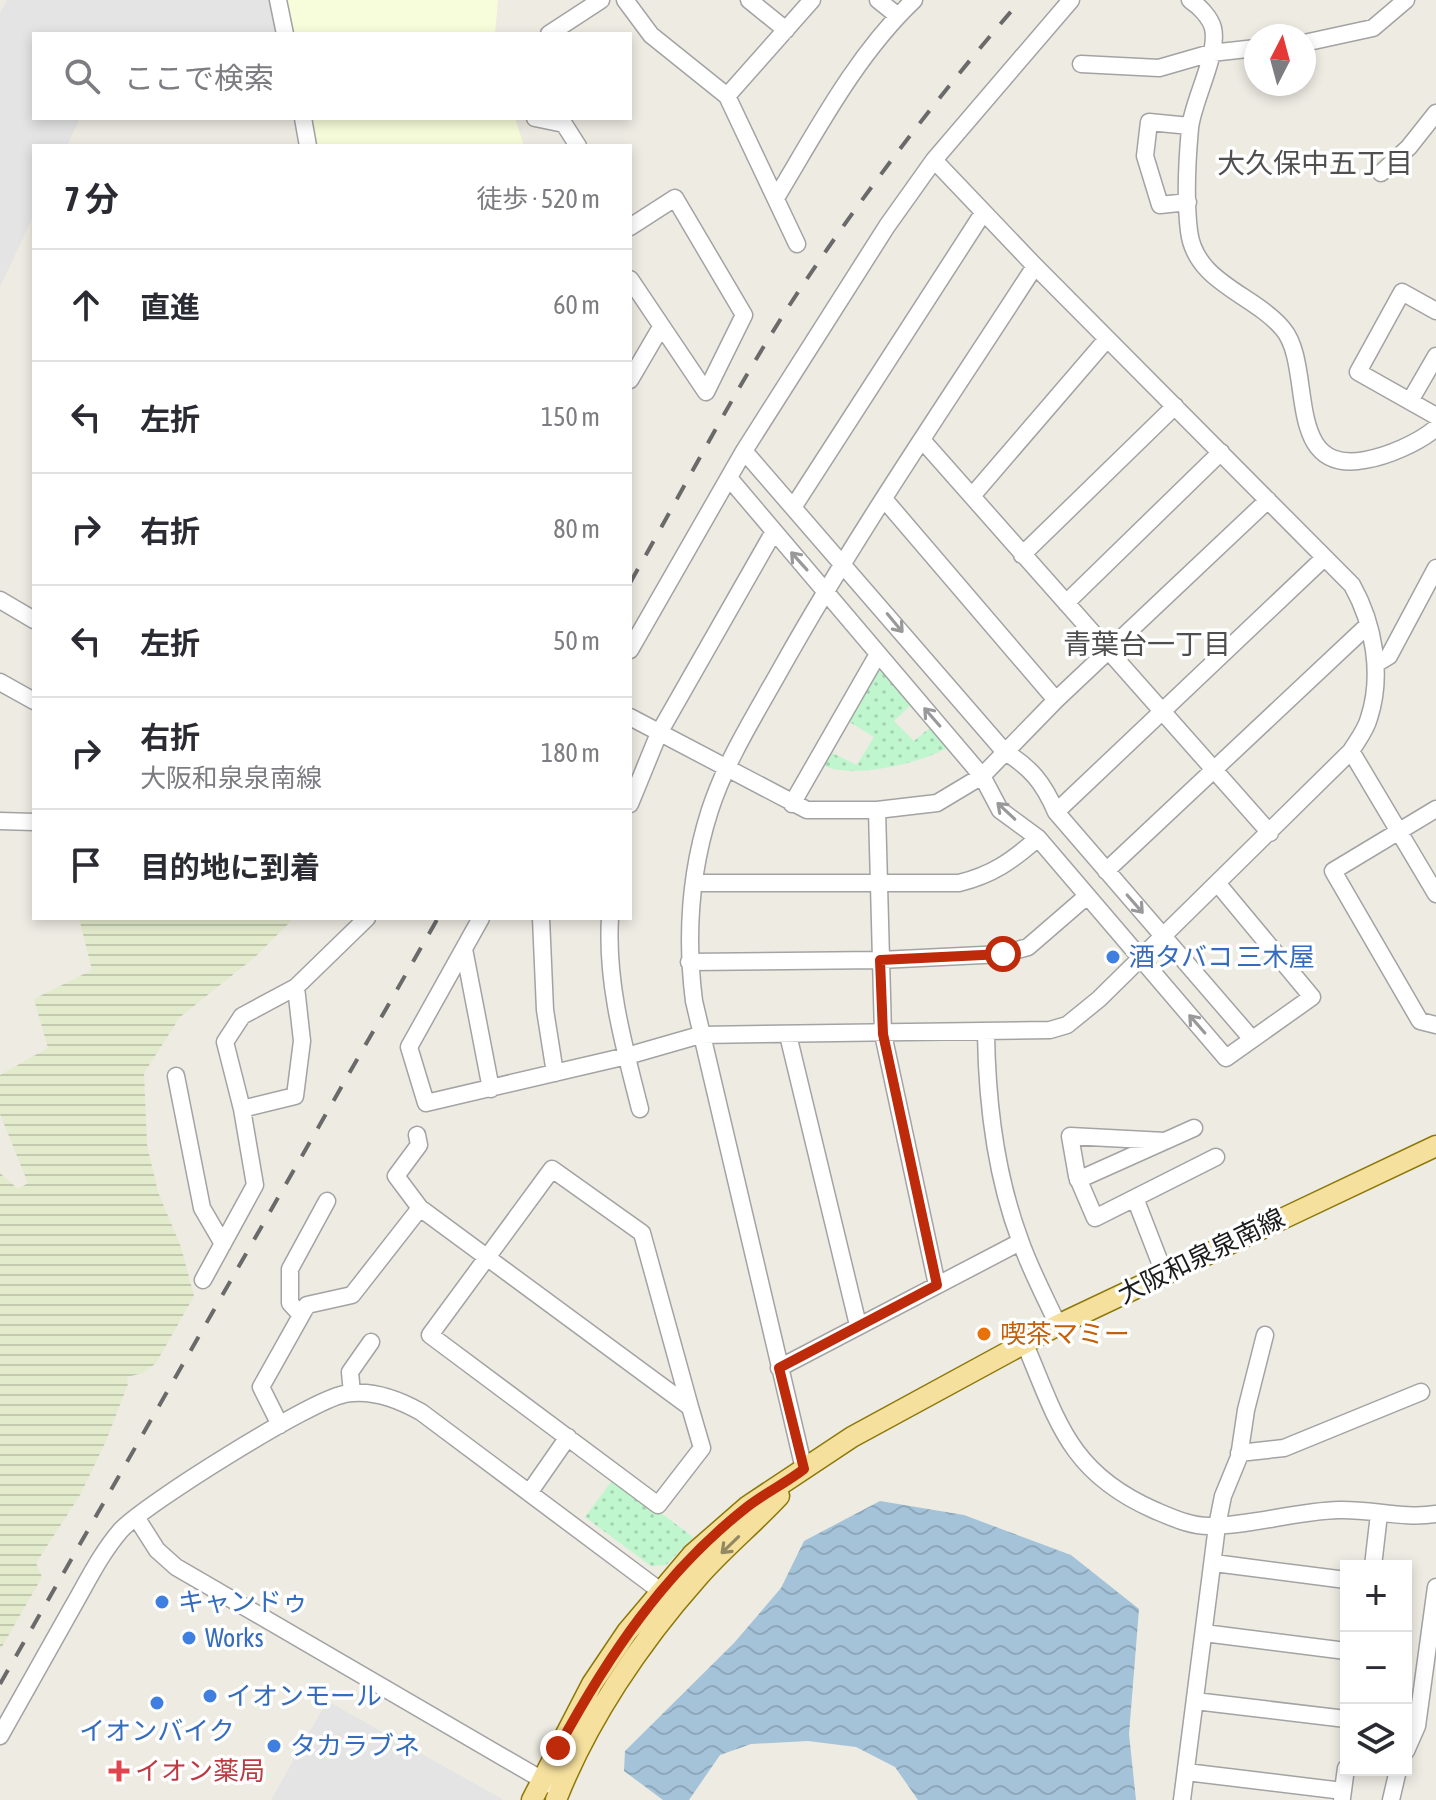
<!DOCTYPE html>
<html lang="ja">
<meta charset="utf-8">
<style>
:root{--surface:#fff;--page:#f7f7f7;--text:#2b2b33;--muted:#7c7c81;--line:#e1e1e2}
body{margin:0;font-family:"Asap Condensed","Noto Sans JP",sans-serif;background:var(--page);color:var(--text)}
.controls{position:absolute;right:24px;bottom:24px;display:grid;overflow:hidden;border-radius:0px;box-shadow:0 4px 12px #0003}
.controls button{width:72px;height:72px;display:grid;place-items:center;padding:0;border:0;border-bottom:2px solid var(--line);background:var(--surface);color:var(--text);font:40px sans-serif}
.compass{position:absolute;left:1244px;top:24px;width:72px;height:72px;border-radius:50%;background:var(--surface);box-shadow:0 4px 12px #0003;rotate:6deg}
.stop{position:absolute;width:24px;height:24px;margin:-18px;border:6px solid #bd2b0a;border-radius:50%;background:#fff}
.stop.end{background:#bd2b0a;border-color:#fff;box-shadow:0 2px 8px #0008}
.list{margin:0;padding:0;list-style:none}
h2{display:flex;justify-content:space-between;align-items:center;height:104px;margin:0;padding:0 32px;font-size:34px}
h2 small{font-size:26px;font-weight:400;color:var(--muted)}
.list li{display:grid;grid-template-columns:52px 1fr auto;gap:24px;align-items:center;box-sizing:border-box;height:112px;padding:0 32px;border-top:2px solid var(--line)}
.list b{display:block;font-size:30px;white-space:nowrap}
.list p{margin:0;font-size:26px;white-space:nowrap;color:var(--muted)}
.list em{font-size:26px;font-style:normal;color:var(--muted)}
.icon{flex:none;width:44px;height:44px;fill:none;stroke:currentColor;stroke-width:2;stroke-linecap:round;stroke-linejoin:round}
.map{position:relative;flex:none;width:1436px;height:1800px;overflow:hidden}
.search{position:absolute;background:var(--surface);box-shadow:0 4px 12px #0003;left:32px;top:32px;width:600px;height:88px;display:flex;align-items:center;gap:20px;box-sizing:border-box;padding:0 28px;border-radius:0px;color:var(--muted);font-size:30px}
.panel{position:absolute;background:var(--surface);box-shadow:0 4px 12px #0003;left:32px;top:144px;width:600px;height:776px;border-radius:0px}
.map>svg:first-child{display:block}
.education{fill:#f7fdda}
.farmland{fill:url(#farmland-rules)}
.park{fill:url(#park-dots)}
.parking{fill:#e4e4e4}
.water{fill:url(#water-waves)}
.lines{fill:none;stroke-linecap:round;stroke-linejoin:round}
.minor-casing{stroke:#a3a3a3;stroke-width:19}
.major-casing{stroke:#8c7808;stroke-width:23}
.minor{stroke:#fff;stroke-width:16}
.major{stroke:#f6e09d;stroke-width:20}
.rail{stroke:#6a6a6a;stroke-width:4;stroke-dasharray:16 16;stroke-linecap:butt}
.oneway{stroke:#999}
.oneway2{stroke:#948863}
.route{stroke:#bd2b0a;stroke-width:10}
.shop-dot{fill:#3f7fe0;stroke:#fff;stroke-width:3}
.food-dot{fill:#e8710a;stroke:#fff;stroke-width:3}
.health-dot{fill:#e0444e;stroke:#fff;stroke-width:3}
.labels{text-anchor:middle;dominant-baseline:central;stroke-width:7;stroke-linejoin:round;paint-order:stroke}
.shop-label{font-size:26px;fill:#366cbe;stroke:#fff;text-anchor:start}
.street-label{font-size:26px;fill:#1c1c1c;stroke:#fff}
.food-label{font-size:26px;fill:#c56008;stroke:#fff;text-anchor:start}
.health-label{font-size:26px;fill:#be3a42;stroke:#fff;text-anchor:start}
.neighbourhood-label{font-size:28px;fill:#4f4f4f;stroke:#fff}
</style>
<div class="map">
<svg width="1436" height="1800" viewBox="0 0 1436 1800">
<defs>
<pattern id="farmland-rules" width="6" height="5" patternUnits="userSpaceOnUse" patternTransform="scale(2)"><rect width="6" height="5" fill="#e3ebcd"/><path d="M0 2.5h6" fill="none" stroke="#c2c9af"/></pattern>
<pattern id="park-dots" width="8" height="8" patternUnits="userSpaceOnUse" patternTransform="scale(2)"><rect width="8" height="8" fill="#c0f6ce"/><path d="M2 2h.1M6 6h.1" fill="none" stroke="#a4d2b0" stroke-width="1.8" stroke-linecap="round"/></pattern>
<pattern id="water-waves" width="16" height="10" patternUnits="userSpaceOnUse" patternTransform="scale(2)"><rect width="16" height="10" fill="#a4c3d9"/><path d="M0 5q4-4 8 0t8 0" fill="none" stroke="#8da7ba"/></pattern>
</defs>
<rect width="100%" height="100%" fill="#edebe2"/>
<!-- education -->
<path class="education" d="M 284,0 L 498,0 L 495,34 L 291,34 Z
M 308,118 L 515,118 L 524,146 L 314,146 Z"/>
<!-- farmland -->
<path class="farmland" d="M 79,918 L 294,918 L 255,957 L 180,1017 L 144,1073 L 147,1145 L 158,1192 L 181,1247 L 194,1296 L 156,1363 L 143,1373 L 127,1377 L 128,1384 L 106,1441 L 80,1495 L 36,1563 L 42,1577 L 0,1650 L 0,1173 L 18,1189 L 28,1183 L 0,1114 L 0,1075 L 48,1048 L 34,999 L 92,970 Z"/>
<!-- park -->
<path class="park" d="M 882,667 L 913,703 L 894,721 L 914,741 L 932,726 L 949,747 C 922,763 852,780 822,765 L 830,752 L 857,765 L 874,737 L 848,721 L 877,668 Z
M 614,1478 L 693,1537 L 666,1565 L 651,1566 L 585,1517 Z"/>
<!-- parking -->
<path class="parking" d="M 7,0 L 270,0 L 276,34 L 34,34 L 34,118 L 80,118 L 67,146 L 34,146 L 34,215 L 0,287 L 0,13 Z
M 327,1701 L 504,1800 L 271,1800 Z"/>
<!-- water -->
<path class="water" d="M 880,1501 L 964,1515 L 1071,1555 L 1139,1609 L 1129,1734 L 1136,1800 L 918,1800 L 895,1767 L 856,1747 L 808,1741 L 751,1744 L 720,1755 L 689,1800 L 663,1800 L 624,1771 L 625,1751 L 734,1643 L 781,1588 L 804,1541 Z"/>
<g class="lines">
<defs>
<path id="minor" d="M 278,0 L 285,34
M 625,0 L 651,35 L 727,96 L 797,244
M 749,0 L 786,30
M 878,0 L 898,16
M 1190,0 C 1199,6 1210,17 1213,28 C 1219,54 1193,100 1190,128 C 1187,161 1185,199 1189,231 C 1195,283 1254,294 1283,329 C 1315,367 1282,475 1365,460 C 1388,456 1418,443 1436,428
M 549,34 L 601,0
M 1304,43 L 1373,28 L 1406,0
M 1081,64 L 1159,68 L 1211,53 L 1256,48
M 727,96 L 812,0
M 303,118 L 308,146
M 535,118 L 564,124 L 578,146
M 1381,173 L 1409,147 L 1436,113
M 776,198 C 817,130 856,55 914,0
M 1188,202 L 1160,205 L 1145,156 L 1149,122 L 1190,126
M 630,227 L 675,198 L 744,315 L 706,392 L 630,279
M 1436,311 L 1402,292 L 1358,372 L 1436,416
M 630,380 L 661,327
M 1410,401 L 1436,356
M 923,441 L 1270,833
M 744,451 L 1004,751 C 1031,768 1043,782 1056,812 L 1251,1038
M 729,478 L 982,776 L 1000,810 L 1038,838 L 1226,1058 L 1312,997 L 1218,884
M 972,496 L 1107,339
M 884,499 L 1056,700
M 794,506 L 983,213
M 1022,555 L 1175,406
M 0,600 L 34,620
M 1066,603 L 1221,452
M 630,650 L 744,451 L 887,226 L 934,160 L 1071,0
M 1376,664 L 1389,656 L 1436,568
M 0,682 L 34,701
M 630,717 L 807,810 L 877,810 L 937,803 L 982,776 L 1056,700 L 1268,500
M 1351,751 L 1436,894
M 630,804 L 659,733 L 773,533
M 792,804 L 878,654
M 1436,809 L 1333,871 L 1420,1021 L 1436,1025
M 877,810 L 883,1034 L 937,1285
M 1056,812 L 1324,558
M 0,821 L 34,822
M 1106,871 L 1368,625
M 694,883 L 959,883 C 992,875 1012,861 1038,838
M 481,918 L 409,1047 L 426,1103 L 627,1056 L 700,1035 L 1050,1030 L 1067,1025 L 1099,999 L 1351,751 C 1357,741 1366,730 1369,718 C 1383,675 1374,624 1352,585 L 1035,266 L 934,160
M 541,918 L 545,1010 L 555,1073
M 610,918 C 606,983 624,1046 640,1109
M 464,949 L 491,1089
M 689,962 L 880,960 L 1003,954 L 1028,947 L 1087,896
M 986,1034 C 987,1104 995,1173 1020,1240 C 1030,1269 1045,1297 1058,1325
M 788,1035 L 858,1325
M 176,1076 L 202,1208 L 223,1244
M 242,1109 L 295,1096 L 302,1041 L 296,987
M 417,1135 L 419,1145 L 396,1176 L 420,1208
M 1165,1141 L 1070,1136 L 1077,1176 L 1095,1218 L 1216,1157
M 1078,1180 L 1194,1128
M 1135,1198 L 1164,1273
M 203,1280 L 255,1185 L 242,1109 L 225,1042 L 242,1016 L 296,987 L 367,918
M 301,1315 L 290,1303 L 290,1269 L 327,1201
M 1025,1344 C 1058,1423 1070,1473 1154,1510 C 1173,1518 1192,1527 1212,1526 C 1255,1525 1297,1511 1339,1510 C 1372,1509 1403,1519 1436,1514
M 779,1368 L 1020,1242
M 352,1393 L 350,1372 L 371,1342
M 280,1425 L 261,1387 L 307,1305 L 352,1295 L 420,1208 L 690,1407 L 642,1233 L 552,1169 L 430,1335 L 658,1505 L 702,1448 L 690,1407
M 1239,1453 L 1284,1448 L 1421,1392
M 804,1469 L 694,1001 C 686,938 690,872 710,810 C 727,758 757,712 783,665 C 860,528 950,398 1035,266
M 529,1493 L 568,1437
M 136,1517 L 157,1550 L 176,1567 L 551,1785
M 1214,1563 L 1346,1580
M 1373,1566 L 1379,1514
M 1204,1633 L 1346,1651
M 1195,1701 L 1346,1719
M 0,1736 C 24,1693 48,1651 72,1608 C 87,1582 101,1553 121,1530 C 145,1504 313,1399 345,1394 C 371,1389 398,1399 421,1412 L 659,1590
M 1406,1751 L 1417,1726 L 1436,1587
M 1186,1772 L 1343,1791
M 1342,1798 L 1346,1768
M 1182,1800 L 1217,1526 L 1223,1496 L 1239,1457 L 1246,1410 L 1265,1335
M 1391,1800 L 1398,1770"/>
<path id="major" d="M 532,1800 L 592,1684 L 627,1632 L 693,1554 L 748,1506 L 852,1437 L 1058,1325 L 1436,1146
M 556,1800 C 587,1721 640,1642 697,1578 C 722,1549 753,1524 779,1496"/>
</defs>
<!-- minor casing -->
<use href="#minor" class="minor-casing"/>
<!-- major casing -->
<use href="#major" class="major-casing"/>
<!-- minor -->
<use href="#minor" class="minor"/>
<!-- major -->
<use href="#major" class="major"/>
<!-- rail -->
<path class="rail" d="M 630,583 C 691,476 747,365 817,264 C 880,172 948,84 1021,0
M 0,1684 L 438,918"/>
</g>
<!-- one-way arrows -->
<defs><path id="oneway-shaft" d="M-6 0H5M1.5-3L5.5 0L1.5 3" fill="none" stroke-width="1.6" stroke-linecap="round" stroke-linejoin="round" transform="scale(2)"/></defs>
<g class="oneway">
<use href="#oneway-shaft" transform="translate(799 561) rotate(-132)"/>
<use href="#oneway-shaft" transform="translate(895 623) rotate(50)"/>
<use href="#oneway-shaft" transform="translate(932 717) rotate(-131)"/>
<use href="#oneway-shaft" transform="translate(1006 811) rotate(-137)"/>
<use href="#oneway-shaft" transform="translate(1135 904) rotate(49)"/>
<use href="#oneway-shaft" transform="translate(1197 1024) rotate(-131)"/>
</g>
<use class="oneway2" href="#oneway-shaft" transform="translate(730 1545) rotate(136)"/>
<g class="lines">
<!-- route -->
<path class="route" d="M 558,1748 C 608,1656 664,1572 747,1507 C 765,1493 786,1483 804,1469 L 779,1368 L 937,1285 L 883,1034 L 880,960 L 1003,954"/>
</g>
<!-- markers -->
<g class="shop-dot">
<circle cx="1113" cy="957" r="8"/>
<circle cx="162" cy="1602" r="8"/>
<circle cx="189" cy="1638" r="8"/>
<circle cx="210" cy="1696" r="8"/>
<circle cx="157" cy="1703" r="8"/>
<circle cx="274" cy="1746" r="8"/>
</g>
<circle class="food-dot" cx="984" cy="1334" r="8"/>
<path class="health-dot" d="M115 1759h8v8h8v8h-8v8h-8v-8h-8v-8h8z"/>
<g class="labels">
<!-- shop labels -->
<g class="shop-label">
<text x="1129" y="957">酒タバコ 三木屋</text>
<text x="178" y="1602">キャンドゥ</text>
<text x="205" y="1638">Works</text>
<text x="226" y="1696">イオンモール</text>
<text x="157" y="1731" text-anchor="middle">イオンバイク</text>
<text x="290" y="1746">タカラブネ</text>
</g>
<!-- street labels -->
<g class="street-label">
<text transform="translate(1201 1256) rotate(-26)">大阪和泉泉南線</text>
</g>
<!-- food labels -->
<g class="food-label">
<text x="1000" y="1334">喫茶マミー</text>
</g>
<!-- health labels -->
<g class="health-label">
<text x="135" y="1771">イオン薬局</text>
</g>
<!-- neighbourhood labels -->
<g class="neighbourhood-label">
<text x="1315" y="163">大久保中五丁目</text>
<text x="1147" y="644">青葉台一丁目</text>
</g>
</g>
</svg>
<div class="controls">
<button>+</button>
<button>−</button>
<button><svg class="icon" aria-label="layers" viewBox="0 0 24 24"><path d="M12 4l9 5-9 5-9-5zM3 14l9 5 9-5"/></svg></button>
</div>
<svg class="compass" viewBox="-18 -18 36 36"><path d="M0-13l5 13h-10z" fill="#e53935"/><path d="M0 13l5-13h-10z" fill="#7c7c81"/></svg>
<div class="stop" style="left:1003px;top:954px"></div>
<div class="stop end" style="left:558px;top:1748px"></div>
<div class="search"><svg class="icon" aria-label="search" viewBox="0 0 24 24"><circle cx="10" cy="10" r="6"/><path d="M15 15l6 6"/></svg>ここで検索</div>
<section class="panel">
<h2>7 分<small>徒歩 · 520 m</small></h2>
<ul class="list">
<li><svg class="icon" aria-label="ahead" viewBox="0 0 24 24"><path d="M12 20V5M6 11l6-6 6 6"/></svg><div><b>直進</b></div><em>60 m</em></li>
<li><svg class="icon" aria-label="left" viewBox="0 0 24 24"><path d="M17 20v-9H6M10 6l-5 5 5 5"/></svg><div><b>左折</b></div><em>150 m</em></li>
<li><svg class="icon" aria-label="right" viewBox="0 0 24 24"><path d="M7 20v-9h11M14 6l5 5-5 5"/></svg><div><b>右折</b></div><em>80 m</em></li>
<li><svg class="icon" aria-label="left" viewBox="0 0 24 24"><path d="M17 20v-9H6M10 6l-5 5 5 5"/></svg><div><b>左折</b></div><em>50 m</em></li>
<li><svg class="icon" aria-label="right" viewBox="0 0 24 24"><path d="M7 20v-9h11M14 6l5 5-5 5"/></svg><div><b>右折</b><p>大阪和泉泉南線</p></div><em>180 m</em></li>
<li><svg class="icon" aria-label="arrive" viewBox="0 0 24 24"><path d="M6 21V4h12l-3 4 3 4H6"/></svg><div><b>目的地に到着</b></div></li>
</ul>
</section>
</div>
